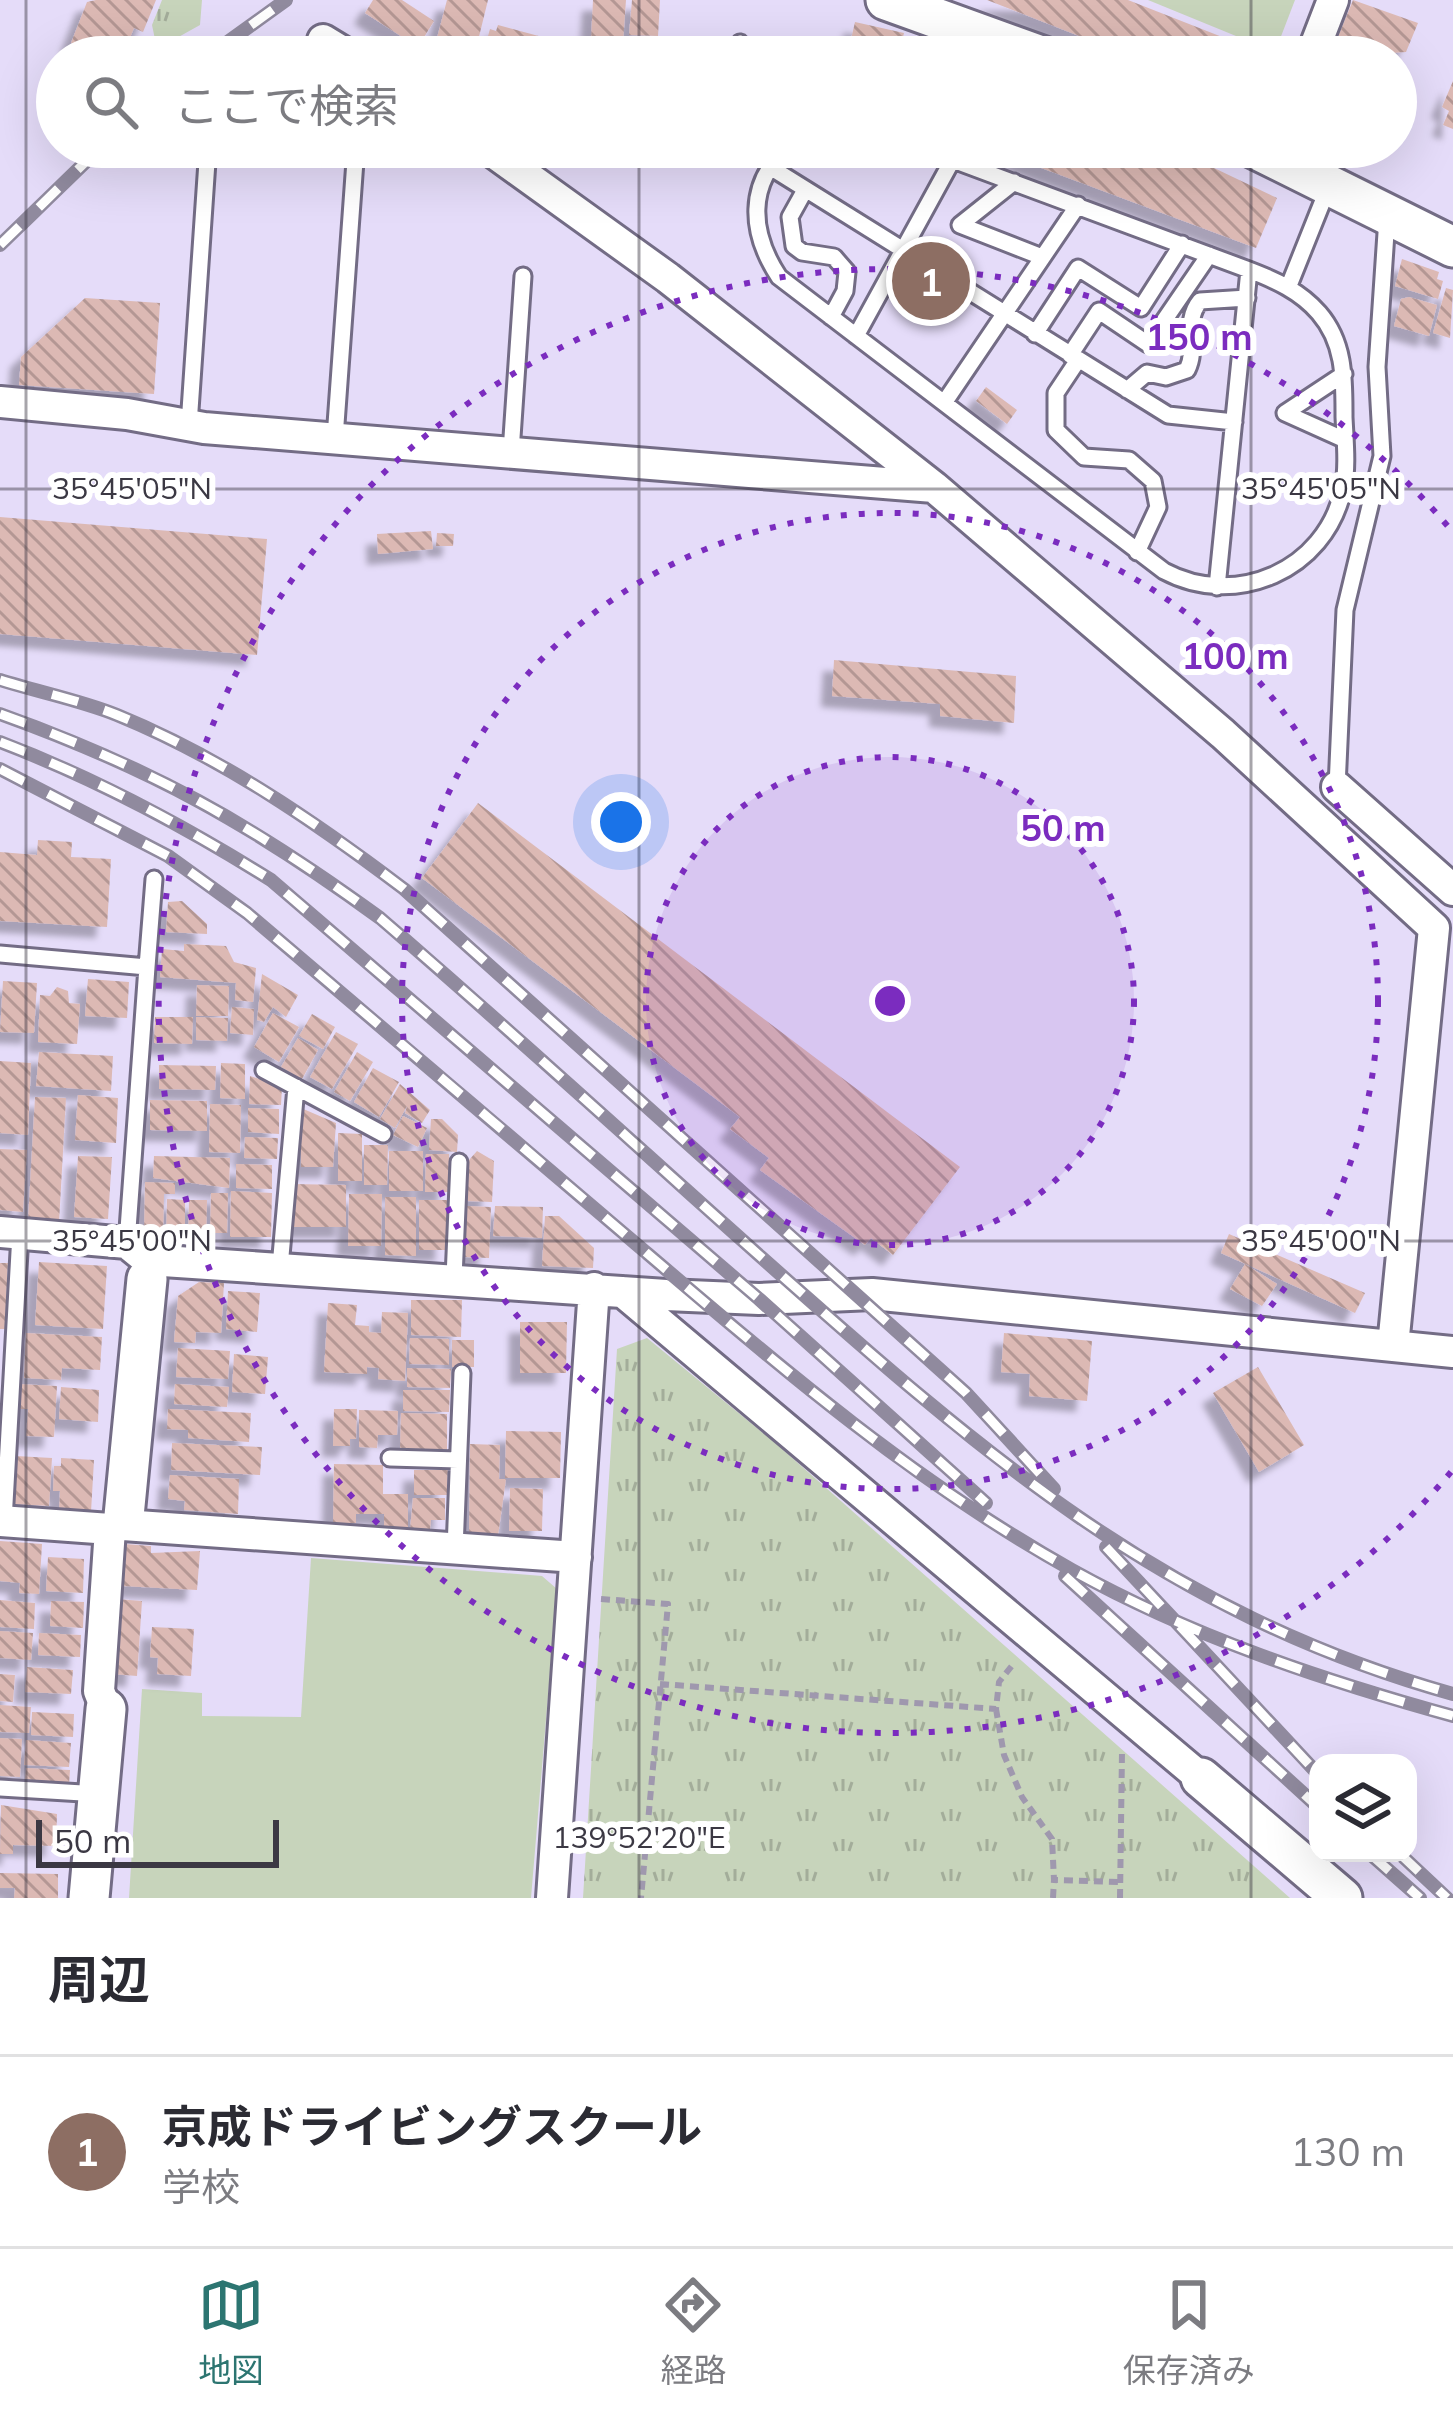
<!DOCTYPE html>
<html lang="ja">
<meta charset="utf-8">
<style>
:root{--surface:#fff;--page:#f7f7f7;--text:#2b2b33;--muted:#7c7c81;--line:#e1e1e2;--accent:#2c7571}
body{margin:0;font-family:Mulish,"Noto Sans JP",sans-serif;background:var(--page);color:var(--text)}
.controls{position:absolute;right:36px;bottom:36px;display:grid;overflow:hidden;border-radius:24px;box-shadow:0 12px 48px #0002}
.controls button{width:108px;height:108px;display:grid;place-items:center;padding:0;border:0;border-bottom:3px solid var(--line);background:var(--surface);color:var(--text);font:60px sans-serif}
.scale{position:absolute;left:36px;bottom:30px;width:243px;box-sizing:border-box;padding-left:12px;border:6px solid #3b3843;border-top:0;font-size:33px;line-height:42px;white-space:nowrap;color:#3b3843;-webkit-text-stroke:9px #fff;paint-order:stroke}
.you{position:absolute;left:621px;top:822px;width:42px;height:42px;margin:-30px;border:9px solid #fff;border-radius:50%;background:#1a73e8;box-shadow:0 0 0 18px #1a73e833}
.badge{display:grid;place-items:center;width:78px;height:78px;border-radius:50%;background:var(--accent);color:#fff;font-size:39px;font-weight:700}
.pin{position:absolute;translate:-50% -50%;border:6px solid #fff;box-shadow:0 3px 12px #0006}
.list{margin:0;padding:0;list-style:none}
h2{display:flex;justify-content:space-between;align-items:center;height:156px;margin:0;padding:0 48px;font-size:51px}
h2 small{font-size:39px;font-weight:400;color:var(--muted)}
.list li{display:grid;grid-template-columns:78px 1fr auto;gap:36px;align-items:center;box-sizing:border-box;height:192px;padding:0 48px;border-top:3px solid var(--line)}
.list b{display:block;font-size:45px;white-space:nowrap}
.list p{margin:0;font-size:39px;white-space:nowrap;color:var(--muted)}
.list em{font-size:39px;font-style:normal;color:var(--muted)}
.icon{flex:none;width:66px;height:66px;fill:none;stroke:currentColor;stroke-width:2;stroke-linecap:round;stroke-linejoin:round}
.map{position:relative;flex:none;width:1453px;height:1898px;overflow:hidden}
.search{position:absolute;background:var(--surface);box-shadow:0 12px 48px #0002;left:36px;right:36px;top:36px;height:132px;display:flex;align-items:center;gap:30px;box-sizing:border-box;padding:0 42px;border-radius:66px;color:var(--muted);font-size:45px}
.sheet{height:348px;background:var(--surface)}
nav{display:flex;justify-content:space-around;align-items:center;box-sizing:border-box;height:168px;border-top:3px solid var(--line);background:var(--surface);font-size:33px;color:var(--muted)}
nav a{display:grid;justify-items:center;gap:6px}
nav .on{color:var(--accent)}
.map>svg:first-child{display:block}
.grass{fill:#c7d4bb}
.park{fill:url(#park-tufts)}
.building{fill:url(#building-back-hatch);filter:url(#shadow)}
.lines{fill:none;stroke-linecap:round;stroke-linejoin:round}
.service-casing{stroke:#736c85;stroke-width:21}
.minor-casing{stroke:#736c85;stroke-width:36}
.tertiary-casing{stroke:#736c85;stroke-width:45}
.path{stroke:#9f98ae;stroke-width:6;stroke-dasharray:9 6;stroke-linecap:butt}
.service{stroke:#fff;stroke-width:15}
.minor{stroke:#fff;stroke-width:30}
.tertiary{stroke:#fff;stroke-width:39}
.rail-casing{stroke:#908a9e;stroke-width:14}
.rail{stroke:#fff;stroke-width:9;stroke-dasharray:27;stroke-linecap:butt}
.ticks{fill:none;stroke:#3b3843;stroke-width:3;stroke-opacity:0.45}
.ring{fill:none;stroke:#7b2cbf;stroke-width:6;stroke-dasharray:6 12}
.ticks-label{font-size:30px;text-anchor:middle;fill:#3b3843;stroke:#fff;stroke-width:12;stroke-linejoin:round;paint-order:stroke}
.centre{fill:#7b2cbf;stroke:#fff;stroke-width:6}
.ring-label{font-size:36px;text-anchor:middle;font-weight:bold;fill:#7b2cbf;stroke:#fff;stroke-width:12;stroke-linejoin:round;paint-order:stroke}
</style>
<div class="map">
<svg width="1453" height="1898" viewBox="0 0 1453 1898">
<defs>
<pattern id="park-tufts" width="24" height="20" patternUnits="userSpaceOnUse" patternTransform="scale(3)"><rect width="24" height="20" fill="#c7d4bb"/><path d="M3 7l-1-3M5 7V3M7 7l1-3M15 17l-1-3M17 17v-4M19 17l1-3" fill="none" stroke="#a3ad9a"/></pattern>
<pattern id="building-back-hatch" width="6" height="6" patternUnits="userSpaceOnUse" patternTransform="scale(3)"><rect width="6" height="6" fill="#dcb9b4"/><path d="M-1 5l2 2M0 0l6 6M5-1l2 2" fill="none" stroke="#b49794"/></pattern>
<filter id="shadow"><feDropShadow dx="-11" dy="11" stdDeviation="3" flood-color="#0004"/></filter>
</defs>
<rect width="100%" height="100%" fill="#e5dcf9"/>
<!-- grass -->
<path class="grass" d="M 1148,0 L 1295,0 L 1275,52 Z
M 311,1558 L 542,1576 L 557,1589 L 531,1898 L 129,1898 L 142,1689 L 202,1693 L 202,1716 L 301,1717 Z"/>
<!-- park -->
<path class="park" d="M 162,0 L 202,0 L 200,25 L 157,49 L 152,25 Z
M 647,1338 L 773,1441 L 1290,1898 L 583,1898 L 617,1349 Z"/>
<!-- building -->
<path class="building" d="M 96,0 L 156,0 L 143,32 L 134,28 L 122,57 L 80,57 L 84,48 L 71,43 L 87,2 Z
M 373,0 L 402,0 L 434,21 L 418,47 L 365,13 Z
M 447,0 L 488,0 L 474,57 L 432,57 Z
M 593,0 L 626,0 L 623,42 L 591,40 Z
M 632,0 L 660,0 L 658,36 L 629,35 Z
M 987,0 L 1128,0 L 1273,57 L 1133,57 Z
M 1353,0 L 1418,23 L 1406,52 L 1330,57 Z
M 855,22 L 904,33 L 898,57 L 847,57 Z
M 498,25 L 546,38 L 541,57 L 482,57 L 490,29 L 496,31 Z
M 1453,81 L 1453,129 L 1443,125 L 1449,111 L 1442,107 Z
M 985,147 L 1170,147 L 1277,198 L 1256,248 Z
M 1402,259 L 1439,272 L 1437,279 L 1443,281 L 1438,299 L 1395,286 Z
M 1446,288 L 1453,290 L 1450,338 L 1433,333 Z
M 1409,297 L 1437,305 L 1429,336 L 1394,326 L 1401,299 Z
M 85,298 L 160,303 L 154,394 L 19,385 L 21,357 Z
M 986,387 L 1017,410 L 1007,424 L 976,401 Z
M 0,517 L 267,539 L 257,655 L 0,634 Z
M 431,531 L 433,549 L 378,554 L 377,534 Z
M 437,533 L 454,534 L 453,546 L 436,546 Z
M 834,660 L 1016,676 L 1014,723 L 940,716 L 940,704 L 832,696 Z
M 478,803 L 960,1167 L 893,1255 L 871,1238 L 865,1245 L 760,1170 L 769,1158 L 730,1129 L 740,1117 L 422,878 Z
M 38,840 L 72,842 L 71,857 L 111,859 L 107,927 L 0,921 L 0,852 L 37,855 Z
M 182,901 L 207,924 L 207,934 L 166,932 L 168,902 Z
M 184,944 L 226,946 L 234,962 L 256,968 L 253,1002 L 235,1000 L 236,983 L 160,977 L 162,949 L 184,951 Z
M 262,974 L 298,995 L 286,1017 L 273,1007 L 264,1022 L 257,1020 Z
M 88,979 L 129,982 L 127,1018 L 85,1016 Z
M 3,981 L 37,983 L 34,1033 L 0,1032 Z
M 197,985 L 229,986 L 228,1016 L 196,1016 Z
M 57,987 L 68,991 L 69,1003 L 80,1004 L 77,1044 L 38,1042 L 40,995 L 50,996 Z
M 232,1007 L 254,1009 L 253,1035 L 230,1033 Z
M 273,1013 L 299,1027 L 279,1062 L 254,1047 Z
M 312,1014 L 335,1027 L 323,1049 L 299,1036 Z
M 155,1017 L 193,1017 L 192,1044 L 154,1043 Z
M 196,1017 L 228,1018 L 227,1041 L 196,1040 Z
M 336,1032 L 358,1044 L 332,1089 L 310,1077 Z
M 298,1038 L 318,1050 L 302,1079 L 281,1067 Z
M 39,1052 L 113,1056 L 111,1091 L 36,1086 Z
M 357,1052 L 373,1062 L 350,1101 L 334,1092 Z
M 0,1061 L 31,1063 L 28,1135 L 0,1133 Z
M 221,1063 L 245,1064 L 245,1099 L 220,1098 Z
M 159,1065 L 216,1066 L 215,1090 L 159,1089 Z
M 373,1068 L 399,1082 L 379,1117 L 354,1102 Z
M 250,1076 L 282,1086 L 281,1105 L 249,1104 Z
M 400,1084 L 430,1110 L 422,1123 L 405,1113 L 407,1106 L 395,1128 L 380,1119 Z
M 78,1095 L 118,1098 L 116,1143 L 75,1140 Z
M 35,1097 L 66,1098 L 59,1223 L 28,1221 Z
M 150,1100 L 207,1101 L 207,1131 L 150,1130 Z
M 210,1104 L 241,1105 L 240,1153 L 209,1152 Z
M 248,1108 L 279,1109 L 279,1134 L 248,1132 Z
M 301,1108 L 336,1123 L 333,1167 L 301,1167 Z
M 403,1116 L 427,1128 L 418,1147 L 393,1135 Z
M 431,1119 L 442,1119 L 458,1135 L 457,1152 L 429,1150 Z
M 338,1133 L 362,1134 L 362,1181 L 338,1181 Z
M 245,1137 L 278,1138 L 277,1159 L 244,1158 Z
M 364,1145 L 388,1145 L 387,1185 L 364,1185 Z
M 0,1149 L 27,1150 L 23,1212 L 0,1210 Z
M 389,1151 L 423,1151 L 423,1191 L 389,1191 Z
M 477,1151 L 494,1161 L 492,1202 L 467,1201 L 469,1160 Z
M 426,1154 L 449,1154 L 449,1192 L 425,1192 Z
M 78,1156 L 112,1157 L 108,1219 L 74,1217 Z
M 154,1156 L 230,1158 L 229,1188 L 153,1178 Z
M 236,1164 L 272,1165 L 272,1189 L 236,1188 Z
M 145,1182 L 175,1183 L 175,1194 L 164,1194 L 163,1237 L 144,1237 Z
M 293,1184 L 346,1185 L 346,1227 L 292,1227 Z
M 231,1191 L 272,1193 L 271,1237 L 230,1237 Z
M 211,1193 L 228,1193 L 227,1233 L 210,1233 Z
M 349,1194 L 382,1194 L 381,1246 L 348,1246 Z
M 385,1197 L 416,1197 L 416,1256 L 385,1255 Z
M 167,1199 L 185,1200 L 185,1242 L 166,1241 Z
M 189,1200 L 207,1200 L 206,1242 L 188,1242 Z
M 419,1200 L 447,1200 L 446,1250 L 419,1250 Z
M 467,1206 L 491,1207 L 489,1258 L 464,1257 Z
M 495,1206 L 543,1207 L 542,1238 L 493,1236 Z
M 545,1216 L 559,1216 L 594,1248 L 593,1268 L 542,1266 Z
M 1229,1234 L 1365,1293 L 1355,1313 L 1221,1253 Z
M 39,1262 L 107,1266 L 103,1329 L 35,1325 Z
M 0,1263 L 8,1263 L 5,1329 L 0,1329 Z
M 1245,1264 L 1277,1284 L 1262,1306 L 1230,1289 Z
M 199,1282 L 224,1283 L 221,1333 L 196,1332 L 195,1343 L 174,1342 L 178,1296 Z
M 228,1291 L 260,1293 L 257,1332 L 226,1329 Z
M 411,1300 L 462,1300 L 461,1337 L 411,1335 Z
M 328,1303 L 357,1305 L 355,1325 L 369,1326 L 369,1332 L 381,1333 L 382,1312 L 408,1313 L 405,1381 L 378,1379 L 379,1368 L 367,1367 L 367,1374 L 324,1372 Z
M 520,1322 L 567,1322 L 566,1373 L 520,1373 Z
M 26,1333 L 102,1337 L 100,1370 L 62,1368 L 61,1380 L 24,1378 Z
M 1004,1333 L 1092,1341 L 1087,1401 L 1029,1396 L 1030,1374 L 1001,1372 Z
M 410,1338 L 449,1339 L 449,1365 L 409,1364 Z
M 452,1340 L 474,1340 L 474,1367 L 452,1367 Z
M 178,1348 L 230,1351 L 228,1379 L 176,1377 Z
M 234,1354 L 268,1357 L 265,1394 L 232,1392 Z
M 1258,1367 L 1304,1445 L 1259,1472 L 1213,1393 Z
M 407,1368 L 451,1369 L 450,1388 L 407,1387 Z
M 18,1384 L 57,1386 L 54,1437 L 26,1436 L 28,1409 L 16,1409 Z
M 175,1384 L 229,1387 L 227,1407 L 174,1404 Z
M 61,1387 L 99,1390 L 98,1422 L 59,1419 Z
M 403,1390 L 450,1390 L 449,1412 L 403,1411 Z
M 168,1409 L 251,1413 L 249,1442 L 188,1438 L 188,1430 L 167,1429 Z
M 334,1409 L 357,1409 L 356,1439 L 350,1439 L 350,1446 L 333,1446 Z
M 359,1410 L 398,1411 L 397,1435 L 378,1435 L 377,1448 L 359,1447 Z
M 401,1413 L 447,1414 L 447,1450 L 400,1449 Z
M 506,1431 L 561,1432 L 560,1478 L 505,1478 Z
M 172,1443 L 262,1447 L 260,1475 L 171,1470 Z
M 470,1444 L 500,1445 L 499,1479 L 506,1479 L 498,1536 L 469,1535 Z
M 16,1456 L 52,1458 L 49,1506 L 13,1504 Z
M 61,1458 L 94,1460 L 91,1512 L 59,1510 L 60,1491 L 53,1491 L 54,1466 L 61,1466 Z
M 334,1464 L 383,1465 L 383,1494 L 408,1494 L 408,1527 L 384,1527 L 384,1514 L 356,1514 L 356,1523 L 333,1523 Z
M 414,1470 L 448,1470 L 447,1495 L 414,1495 Z
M 170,1475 L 239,1479 L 238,1514 L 184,1510 L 185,1501 L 168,1499 Z
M 510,1488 L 543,1489 L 542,1531 L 509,1531 Z
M 413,1498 L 445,1498 L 445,1520 L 431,1520 L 430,1530 L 410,1530 Z
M 0,1541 L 42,1544 L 39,1594 L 19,1593 L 20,1583 L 0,1581 Z
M 125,1544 L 151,1546 L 151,1553 L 200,1551 L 197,1590 L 122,1586 Z
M 48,1557 L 84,1559 L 83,1593 L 46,1591 Z
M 116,1599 L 142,1601 L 137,1676 L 112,1674 Z
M 0,1600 L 35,1603 L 34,1629 L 0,1627 Z
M 51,1601 L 84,1602 L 83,1628 L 50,1626 Z
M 152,1627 L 194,1629 L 191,1676 L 157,1674 L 158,1658 L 150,1657 Z
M 0,1631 L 33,1633 L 31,1660 L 0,1658 Z
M 39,1633 L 81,1635 L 80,1657 L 38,1655 Z
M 27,1667 L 73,1670 L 71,1694 L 25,1692 Z
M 0,1674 L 15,1675 L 13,1702 L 0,1701 Z
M 0,1705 L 31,1707 L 29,1733 L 0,1732 Z
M 32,1712 L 74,1714 L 73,1737 L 31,1735 Z
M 0,1738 L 22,1739 L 20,1777 L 0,1776 Z
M 26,1740 L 71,1743 L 69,1767 L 24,1765 Z
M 26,1768 L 70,1770 L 69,1785 L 25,1782 Z
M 1,1805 L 57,1814 L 56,1846 L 13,1845 L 13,1854 L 0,1854 Z
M 0,1873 L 58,1874 L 58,1898 L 14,1898 L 15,1888 L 0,1888 Z"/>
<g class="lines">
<defs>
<path id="service" d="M 738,57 L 740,43
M 788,147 C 746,184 750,233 779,277 L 1164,571 C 1235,609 1325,571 1343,490 C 1348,467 1345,440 1344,417 C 1344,379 1345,343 1319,313 C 1300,291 1275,280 1249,270 L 918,147
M 770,167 L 1168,415 L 1234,422
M 1014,182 L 960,225 L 1042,257
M 805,190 L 790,217 L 794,246 L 802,252 L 834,257 L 847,272 L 845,291 L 831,317
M 1288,288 L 1328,188
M 1035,334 L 1078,268 L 1141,308 L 1182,244
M 856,336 L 953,159
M 1070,355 L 1099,311 L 1148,344 L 1209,255
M 1078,360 L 1056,393 L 1056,430 L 1084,457 L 1129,460 L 1153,481 L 1158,507 L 1137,552
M 1344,374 L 1285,413 L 1345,440
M 1127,390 L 1147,373 L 1166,377 L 1187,370 C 1199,346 1182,323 1200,301 L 1247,298
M 944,403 L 1078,205
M 189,425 L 208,147
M 335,438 L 356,147
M 511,452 L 523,276
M 1217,587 L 1249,270
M 1337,787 L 1345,610 L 1382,456 L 1377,367 L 1387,218
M 0,954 L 147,967 L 127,1243
M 147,967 L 154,879
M 264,1070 L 383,1134
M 280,1267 L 296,1087
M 454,1278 L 459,1162
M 390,1458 L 458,1460
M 4,1521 L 20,1234
M 455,1549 L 462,1373
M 0,1788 L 99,1794"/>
<path id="minor" d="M 323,40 L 351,57
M 1311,57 L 1333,0
M 486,147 L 668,278 L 934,487
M 0,402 L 127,414 L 204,428 L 934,487 L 1223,734 L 1434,928 L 1393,1346
M 1337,787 L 1453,890
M 0,1232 L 127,1243 L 148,1260 L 666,1295 L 759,1299 L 872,1294 L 1453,1352
M 623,1292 L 1201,1778
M 0,1521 L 110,1529
M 123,1525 L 576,1557
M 106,1709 L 99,1691 L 110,1529 L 123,1525 L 124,1516
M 552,1898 L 594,1288"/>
<path id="tertiary" d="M 886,0 L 1044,57
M 1252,147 L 1453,247
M 124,1516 L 147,1279
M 1201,1778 L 1342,1898
M 89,1898 L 106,1709"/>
</defs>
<!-- service casing -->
<use href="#service" class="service-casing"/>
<!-- minor casing -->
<use href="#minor" class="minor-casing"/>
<!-- tertiary casing -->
<use href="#tertiary" class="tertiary-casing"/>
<!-- path -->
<path class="path" d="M 601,1599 L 668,1604 L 641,1898
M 660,1684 L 996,1709 L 999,1682 L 1015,1662
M 996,1709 L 1004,1755 L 1022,1797 L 1052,1839 L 1054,1880 L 1120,1882
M 1053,1898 L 1054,1880
M 1120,1898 L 1122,1752"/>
<!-- service -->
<use href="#service" class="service"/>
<!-- minor -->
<use href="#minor" class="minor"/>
<!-- tertiary -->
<use href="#tertiary" class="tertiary"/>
<defs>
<path id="rail" d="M 207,57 L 286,0
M 0,245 L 101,147
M 0,680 C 38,692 80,700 117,715 C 222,758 314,821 404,889 L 966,1393 L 1054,1489
M 0,714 C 151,768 251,824 380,918 C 509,1029 634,1144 761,1257 C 979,1451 1163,1613 1453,1694
M 0,742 C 97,779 183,825 271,880 L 759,1299 L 986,1503
M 0,769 L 168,856 L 247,913 C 379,1025 511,1137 642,1249 C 779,1366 914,1482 1072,1570 C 1191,1636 1322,1680 1453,1716
M 1106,1547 L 1318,1774
M 1065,1576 L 1318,1807
M 1369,1853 L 1420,1898
M 1399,1853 L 1447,1898"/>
</defs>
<!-- rail casing -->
<use href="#rail" class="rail-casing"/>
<!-- rail -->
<use href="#rail" class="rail"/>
</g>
<!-- ticks -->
<path class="ticks" d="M 26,0 L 26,1898M 639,0 L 639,57M 1251,0 L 1251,57M 639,147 L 639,1898M 1251,147 L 1251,1898M 0,489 L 1453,489M 0,1241 L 1453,1241"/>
<!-- distance rings -->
<circle cx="890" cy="1001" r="244" fill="#7b2cbf" fill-opacity=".12"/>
<g class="ring">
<circle cx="890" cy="1001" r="244"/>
<circle cx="890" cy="1001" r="488"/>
<path d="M1451 1472A732 732 0 1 1 1451 530"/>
</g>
<g class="ticks-label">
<text x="132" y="499">35°45'05"N</text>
<text x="1321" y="499">35°45'05"N</text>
<text x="132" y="1251">35°45'00"N</text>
<text x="1321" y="1251">35°45'00"N</text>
<text x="639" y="1848">139°52'20"E</text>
</g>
<circle cx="890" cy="1001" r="18" class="centre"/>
<g class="ring-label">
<text x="1199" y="350">150 m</text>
<text x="1235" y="669">100 m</text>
<text x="1063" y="841">50 m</text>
</g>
</svg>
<div class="controls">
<button><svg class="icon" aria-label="layers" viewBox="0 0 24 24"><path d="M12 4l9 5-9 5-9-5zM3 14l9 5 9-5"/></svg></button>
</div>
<div class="scale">50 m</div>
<div class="you"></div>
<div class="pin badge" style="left:931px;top:281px;background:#8d6e63">1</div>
<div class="search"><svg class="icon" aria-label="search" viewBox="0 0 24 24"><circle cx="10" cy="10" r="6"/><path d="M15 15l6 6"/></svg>ここで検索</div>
</div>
<section class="sheet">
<h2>周辺<small></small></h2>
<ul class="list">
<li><span class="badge" style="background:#8d6e63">1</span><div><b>京成ドライビングスクール</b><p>学校</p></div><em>130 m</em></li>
</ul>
</section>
<nav>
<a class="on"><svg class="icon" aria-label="map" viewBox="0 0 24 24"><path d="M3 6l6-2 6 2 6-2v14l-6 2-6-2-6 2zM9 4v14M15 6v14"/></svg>地図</a>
<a><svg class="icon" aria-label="directions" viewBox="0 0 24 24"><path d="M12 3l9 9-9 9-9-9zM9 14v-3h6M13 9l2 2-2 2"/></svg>経路</a>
<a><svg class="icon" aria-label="saved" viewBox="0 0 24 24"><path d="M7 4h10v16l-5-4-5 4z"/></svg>保存済み</a>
</nav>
